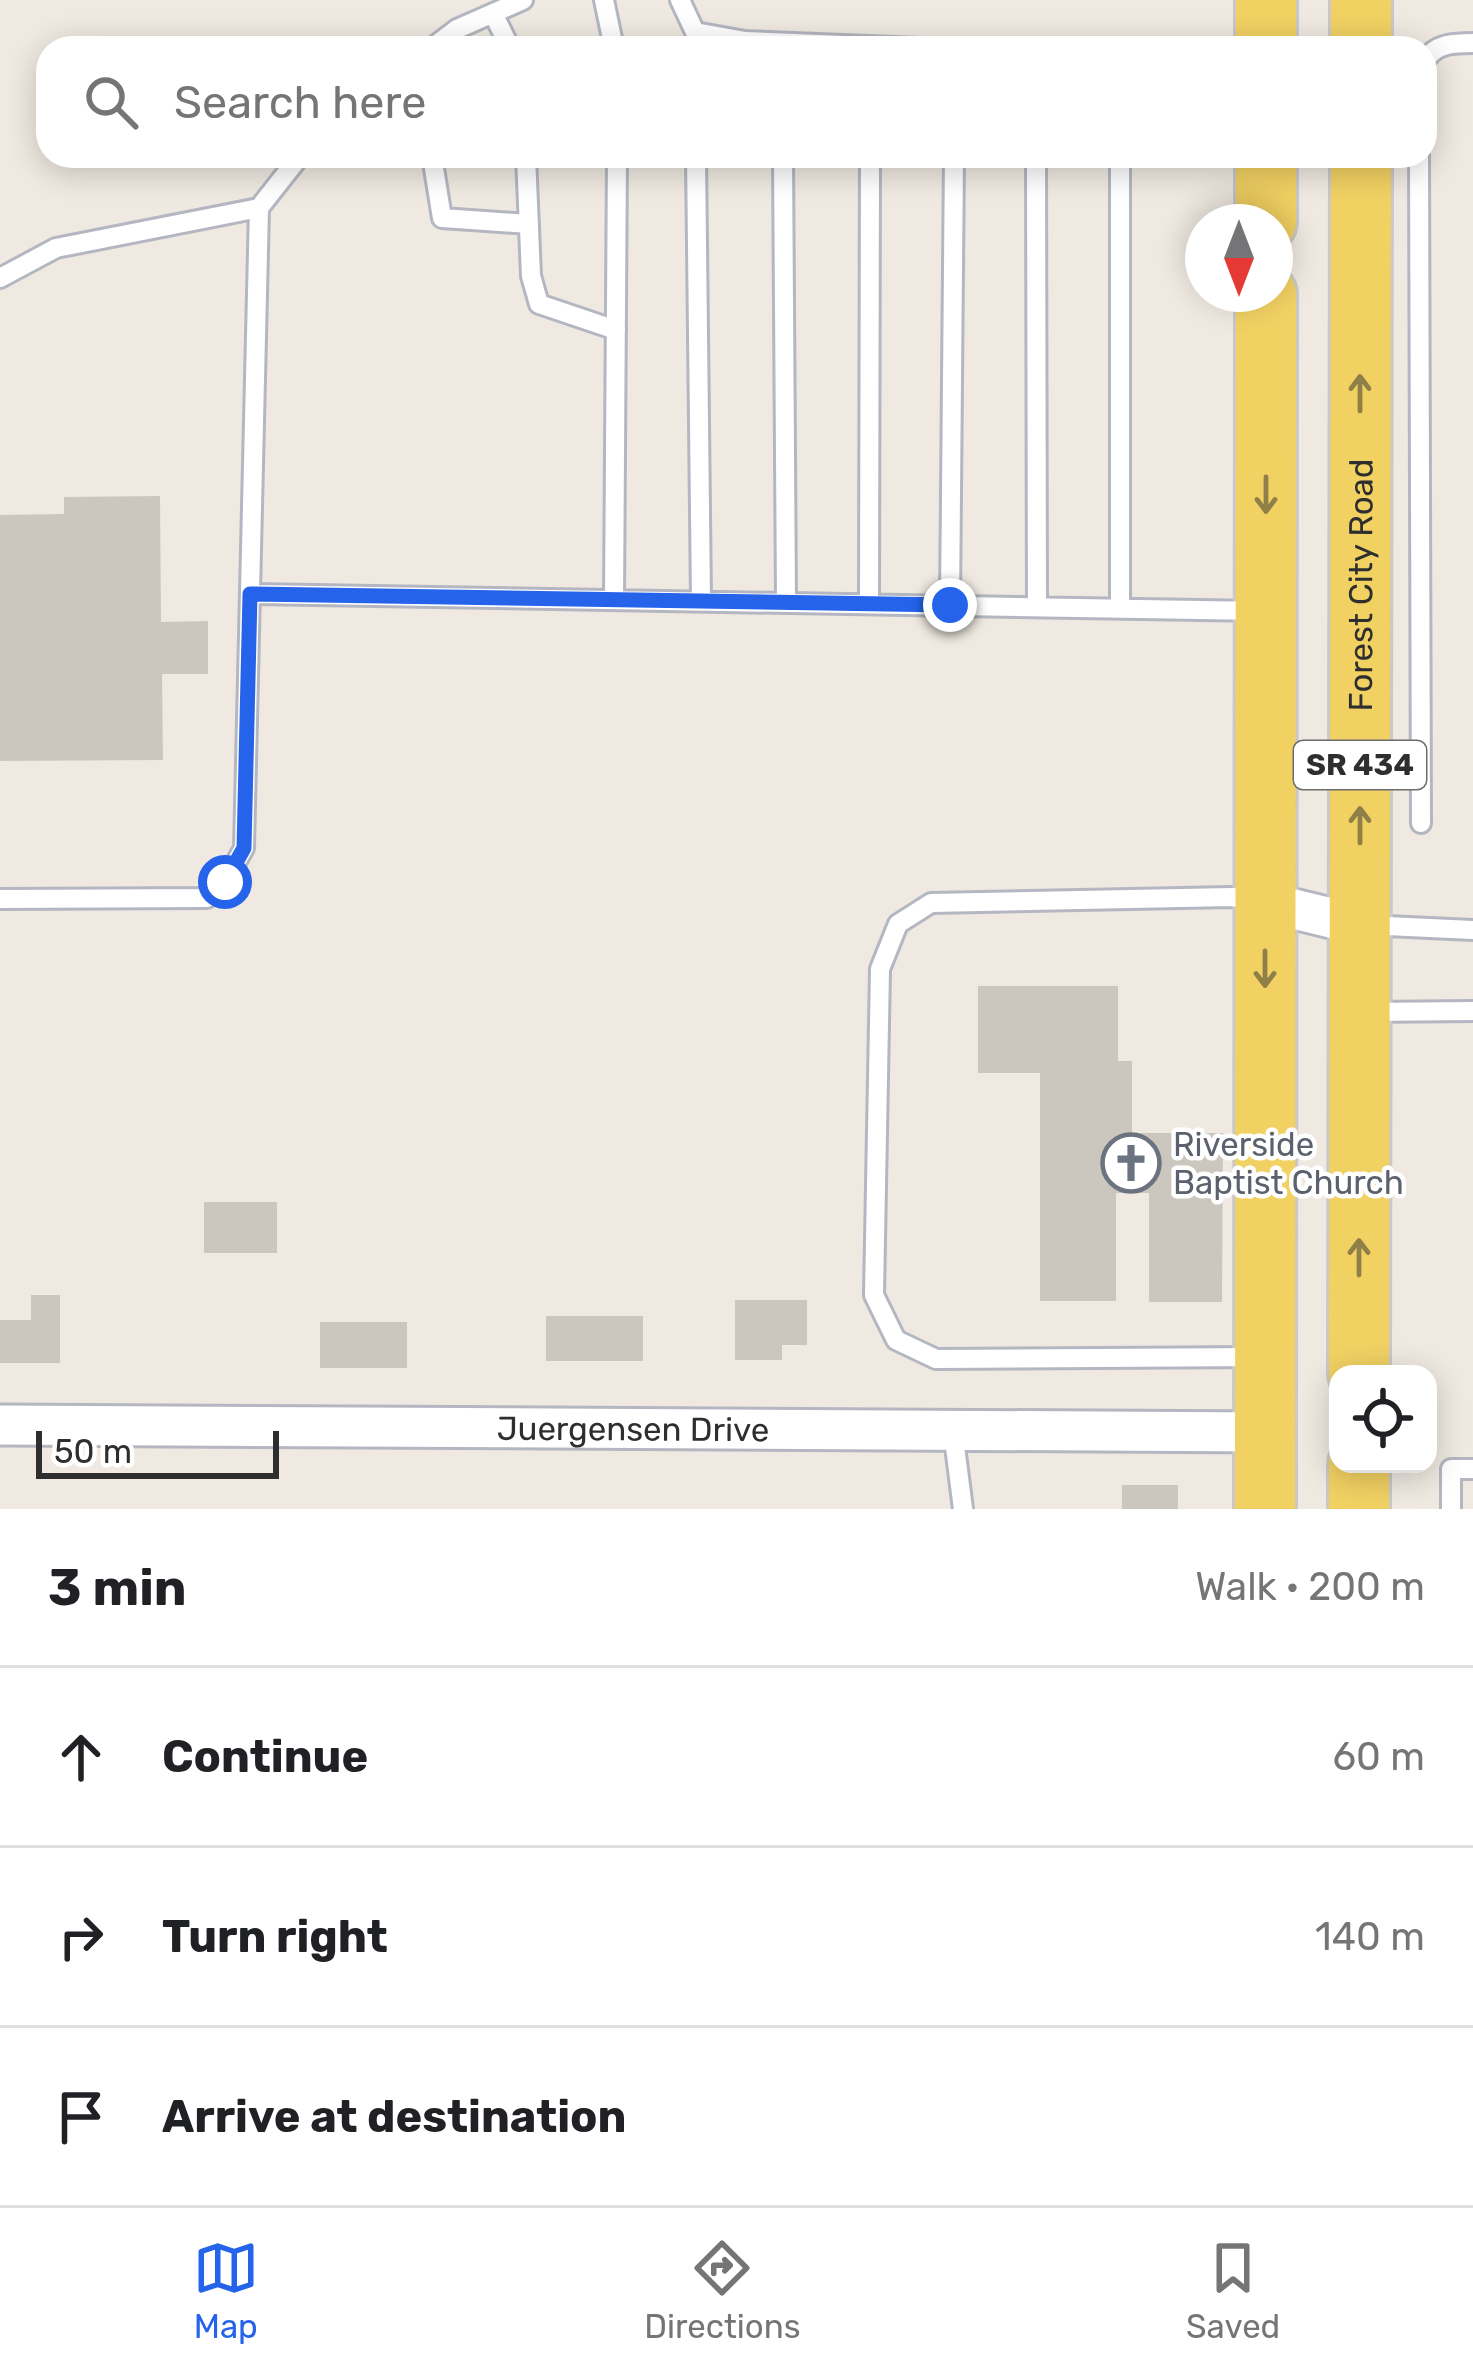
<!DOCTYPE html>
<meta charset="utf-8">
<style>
:root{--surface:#fff;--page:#f2f2f2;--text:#202124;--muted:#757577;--line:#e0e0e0;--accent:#2563eb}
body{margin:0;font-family:Rubik,sans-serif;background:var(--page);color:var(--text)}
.controls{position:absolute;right:36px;bottom:36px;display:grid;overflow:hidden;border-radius:24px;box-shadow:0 6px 30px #0003}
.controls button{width:108px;height:108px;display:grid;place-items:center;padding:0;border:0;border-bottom:3px solid var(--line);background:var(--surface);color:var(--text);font:60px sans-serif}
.compass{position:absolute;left:1185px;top:204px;width:108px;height:108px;border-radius:50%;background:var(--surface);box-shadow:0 6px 30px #0003;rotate:180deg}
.scale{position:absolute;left:36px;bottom:30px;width:243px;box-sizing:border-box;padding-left:12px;border:6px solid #2e2e2e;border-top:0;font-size:33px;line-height:42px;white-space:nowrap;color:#2e2e2e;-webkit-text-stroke:9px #fff;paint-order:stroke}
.stop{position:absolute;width:36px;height:36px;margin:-27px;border:9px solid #2563eb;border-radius:50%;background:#fff}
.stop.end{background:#2563eb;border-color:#fff;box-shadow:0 3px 12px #0008}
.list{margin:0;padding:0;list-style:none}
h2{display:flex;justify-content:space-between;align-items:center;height:156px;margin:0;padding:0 48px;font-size:51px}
h2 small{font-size:39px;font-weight:400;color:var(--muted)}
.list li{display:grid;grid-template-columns:78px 1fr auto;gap:36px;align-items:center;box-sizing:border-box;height:180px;padding:0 48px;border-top:3px solid var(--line)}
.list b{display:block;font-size:45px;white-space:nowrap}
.list em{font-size:39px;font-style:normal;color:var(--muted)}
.icon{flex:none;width:66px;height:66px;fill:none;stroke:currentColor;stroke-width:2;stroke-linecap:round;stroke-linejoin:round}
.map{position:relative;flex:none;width:1473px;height:1509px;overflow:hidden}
.search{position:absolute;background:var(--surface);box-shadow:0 6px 30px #0003;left:36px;right:36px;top:36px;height:132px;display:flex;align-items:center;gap:30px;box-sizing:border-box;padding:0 42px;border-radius:36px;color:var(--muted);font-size:45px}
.sheet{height:696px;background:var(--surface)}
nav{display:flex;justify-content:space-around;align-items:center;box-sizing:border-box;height:168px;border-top:3px solid var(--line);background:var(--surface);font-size:33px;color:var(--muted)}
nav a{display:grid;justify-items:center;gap:6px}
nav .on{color:var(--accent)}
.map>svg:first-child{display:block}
.building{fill:#cbc7bf}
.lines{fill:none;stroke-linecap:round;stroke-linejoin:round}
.service-casing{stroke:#b4b7c1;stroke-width:24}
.minor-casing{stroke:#b4b7c1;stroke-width:45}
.primary-casing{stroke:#c9c9c9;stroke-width:66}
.service{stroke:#fff;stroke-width:18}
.minor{stroke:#fff;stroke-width:39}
.primary{stroke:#f2d163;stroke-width:60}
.oneway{stroke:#908048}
.route{stroke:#2563eb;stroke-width:15}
.labels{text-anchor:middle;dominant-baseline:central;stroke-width:9;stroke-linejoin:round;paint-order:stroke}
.shield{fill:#fff;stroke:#6d6d6d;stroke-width:3}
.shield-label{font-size:30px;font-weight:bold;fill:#2e2e2e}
.street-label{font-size:33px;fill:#2e2e2e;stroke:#fff}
.worship-label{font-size:33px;fill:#5b616d;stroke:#fff;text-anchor:start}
</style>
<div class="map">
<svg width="1473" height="1509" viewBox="0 0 1473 1509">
<rect width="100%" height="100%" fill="#efe9e1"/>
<!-- building -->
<path class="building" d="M 160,496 L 161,622 L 208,621 L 208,674 L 162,674 L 163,760 L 0,761 L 0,515 L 64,514 L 64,497 Z
M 978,986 L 1118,986 L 1118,1061 L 1132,1061 L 1132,1133 L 1223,1133 L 1222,1302 L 1149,1302 L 1149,1193 L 1116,1193 L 1116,1301 L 1040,1301 L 1040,1073 L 978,1073 Z
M 204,1202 L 277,1202 L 277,1253 L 204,1253 Z
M 31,1295 L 60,1295 L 60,1363 L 0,1363 L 0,1320 L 31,1320 Z
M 735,1300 L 807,1300 L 807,1345 L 782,1345 L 782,1360 L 735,1360 Z
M 546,1316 L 643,1316 L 643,1361 L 546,1361 Z
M 320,1322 L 407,1322 L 407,1368 L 320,1368 Z
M 1122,1485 L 1178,1485 L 1178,1509 L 1122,1509 Z"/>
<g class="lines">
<defs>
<path id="service" d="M 604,0 L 614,48
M 680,0 L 695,32 L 745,41 L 920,48
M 493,13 L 510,48
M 432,48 L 457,29 L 523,0
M 1425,61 C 1435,43 1455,43 1473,43
M 432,156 L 442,218 L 529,224
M 526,156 L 531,276 L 539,304 L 616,330
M 696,156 L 701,601
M 783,156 L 786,603
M 1036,156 L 1037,607
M 1120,156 L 1120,608
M 1419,156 L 1421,823
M 0,278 L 56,248 L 259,208
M 250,594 L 1261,611
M 614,600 L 617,156
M 869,604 L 870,156
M 950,605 L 954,156
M 0,899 L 207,898 L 225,882 L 244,848 L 259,208 L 300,156
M 1258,901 L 1232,897 L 931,903 L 898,924 L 880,969 L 874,1295 L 896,1340 L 936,1359 L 1260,1357
M 1365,925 L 1473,930
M 1365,1012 L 1473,1011
M 953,1431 L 963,1509
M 1451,1509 L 1451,1469 L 1473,1469"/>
<g id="minor">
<path d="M 1265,902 L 1360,925"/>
<path id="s1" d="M 0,1425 L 1265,1432"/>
</g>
<g id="primary">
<path d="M 1266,0 L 1266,48"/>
<path d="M 1361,48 L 1361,0"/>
<path d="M 1266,222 L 1266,156"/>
<path id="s2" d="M 1359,1374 L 1361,156"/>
<path d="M 1265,1509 L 1266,294"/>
<path d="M 1359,1509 L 1359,1464"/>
</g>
</defs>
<!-- service casing -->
<use href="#service" class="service-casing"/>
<!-- minor casing -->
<use href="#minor" class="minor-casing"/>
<!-- primary casing -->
<use href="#primary" class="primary-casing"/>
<!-- service -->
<use href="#service" class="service"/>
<!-- minor -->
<use href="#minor" class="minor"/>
<!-- primary -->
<use href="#primary" class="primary"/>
</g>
<!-- one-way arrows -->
<defs><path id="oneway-shaft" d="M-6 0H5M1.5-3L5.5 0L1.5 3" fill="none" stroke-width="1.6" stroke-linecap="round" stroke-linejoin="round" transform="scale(3)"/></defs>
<g class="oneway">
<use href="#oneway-shaft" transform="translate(1360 393) rotate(-90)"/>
<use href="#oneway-shaft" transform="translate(1266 495) rotate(90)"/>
<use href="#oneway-shaft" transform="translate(1360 825) rotate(-90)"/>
<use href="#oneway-shaft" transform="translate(1265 969) rotate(90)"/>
<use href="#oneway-shaft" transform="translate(1359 1257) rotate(-90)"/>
</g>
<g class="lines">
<!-- route -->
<path class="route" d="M 225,882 L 244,848 L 250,594 L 950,605"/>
</g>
<!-- icons -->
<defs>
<symbol id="church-ring" viewBox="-11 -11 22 22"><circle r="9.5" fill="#fff" stroke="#6b7280" stroke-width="1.5"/><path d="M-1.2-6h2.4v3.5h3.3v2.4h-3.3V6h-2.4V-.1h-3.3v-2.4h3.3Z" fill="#6b7280"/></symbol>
</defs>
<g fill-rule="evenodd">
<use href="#church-ring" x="1098" y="1130" width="66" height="66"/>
</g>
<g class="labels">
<!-- shield labels -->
<rect class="shield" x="1294" y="741" width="132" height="48" rx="9"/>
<g class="shield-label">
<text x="1360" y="765">SR 434</text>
</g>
<!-- street labels -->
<g class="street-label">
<text stroke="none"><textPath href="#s2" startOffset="789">Forest City Road</textPath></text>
<text stroke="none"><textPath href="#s1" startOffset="633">Juergensen Drive</textPath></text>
</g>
<!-- worship labels -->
<g class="worship-label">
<text x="1173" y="1144">Riverside<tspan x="1173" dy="38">Baptist Church</tspan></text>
</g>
</g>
</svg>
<div class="controls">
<button><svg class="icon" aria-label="locate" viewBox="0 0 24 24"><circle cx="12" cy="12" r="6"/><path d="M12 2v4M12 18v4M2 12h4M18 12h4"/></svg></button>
</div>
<svg class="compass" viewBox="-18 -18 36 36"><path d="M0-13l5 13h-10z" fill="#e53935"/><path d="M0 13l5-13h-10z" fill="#757577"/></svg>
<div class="scale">50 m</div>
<div class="stop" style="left:225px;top:882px"></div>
<div class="stop end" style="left:950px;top:605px"></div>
<div class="search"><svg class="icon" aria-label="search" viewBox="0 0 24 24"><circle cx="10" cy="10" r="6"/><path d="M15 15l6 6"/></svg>Search here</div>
</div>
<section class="sheet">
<h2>3 min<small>Walk · 200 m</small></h2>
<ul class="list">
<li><svg class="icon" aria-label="ahead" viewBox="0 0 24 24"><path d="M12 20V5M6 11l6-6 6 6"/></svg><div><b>Continue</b></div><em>60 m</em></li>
<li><svg class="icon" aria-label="right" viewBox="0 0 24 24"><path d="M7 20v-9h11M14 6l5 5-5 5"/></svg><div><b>Turn right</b></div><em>140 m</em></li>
<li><svg class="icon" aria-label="arrive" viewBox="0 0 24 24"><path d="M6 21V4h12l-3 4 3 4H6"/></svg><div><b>Arrive at destination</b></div></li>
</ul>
</section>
<nav>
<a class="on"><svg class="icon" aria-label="map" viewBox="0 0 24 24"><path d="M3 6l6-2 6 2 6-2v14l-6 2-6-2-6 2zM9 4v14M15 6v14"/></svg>Map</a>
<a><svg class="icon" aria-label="directions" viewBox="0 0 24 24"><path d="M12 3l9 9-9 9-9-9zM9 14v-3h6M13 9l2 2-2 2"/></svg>Directions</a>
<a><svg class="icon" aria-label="saved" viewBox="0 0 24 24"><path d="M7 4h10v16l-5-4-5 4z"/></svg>Saved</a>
</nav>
